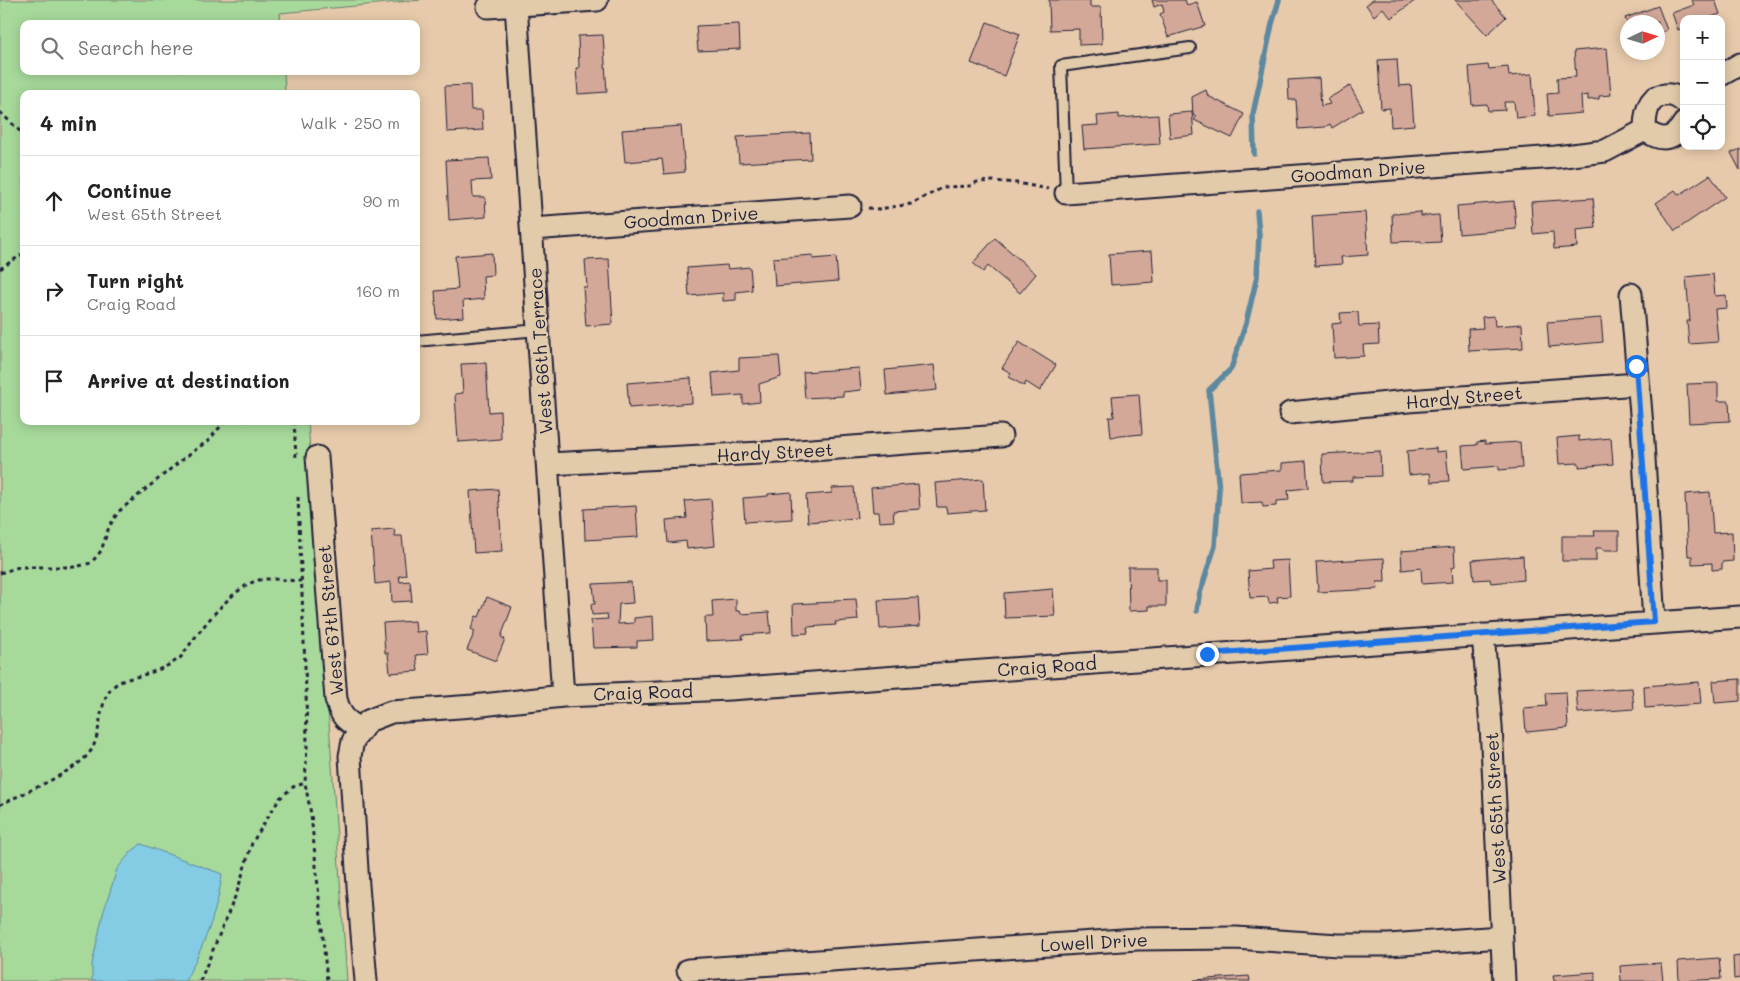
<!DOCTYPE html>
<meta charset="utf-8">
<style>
:root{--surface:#fff;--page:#f6f6f6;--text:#222;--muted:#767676;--line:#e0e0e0}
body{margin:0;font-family:Mali,sans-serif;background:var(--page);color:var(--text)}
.controls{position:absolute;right:15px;top:15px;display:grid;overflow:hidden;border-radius:10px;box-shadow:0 2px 12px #0003}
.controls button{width:45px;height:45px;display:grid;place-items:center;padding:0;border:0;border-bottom:1px solid var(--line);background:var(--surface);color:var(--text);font:25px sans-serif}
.compass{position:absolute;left:1620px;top:15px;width:45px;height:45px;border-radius:50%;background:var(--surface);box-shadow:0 2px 12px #0003;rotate:86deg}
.stop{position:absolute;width:15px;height:15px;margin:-11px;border:4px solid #1a73e8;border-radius:50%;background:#fff}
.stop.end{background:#1a73e8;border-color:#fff;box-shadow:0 1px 5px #0008}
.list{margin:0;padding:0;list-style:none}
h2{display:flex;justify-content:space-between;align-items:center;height:65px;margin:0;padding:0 20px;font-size:21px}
h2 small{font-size:16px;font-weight:400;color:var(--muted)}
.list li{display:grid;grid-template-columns:32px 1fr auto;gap:15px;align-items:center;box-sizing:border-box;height:90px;padding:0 20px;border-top:1px solid var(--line)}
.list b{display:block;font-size:19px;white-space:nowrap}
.list p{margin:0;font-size:16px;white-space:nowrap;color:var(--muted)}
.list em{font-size:16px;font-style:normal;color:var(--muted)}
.icon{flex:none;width:28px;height:28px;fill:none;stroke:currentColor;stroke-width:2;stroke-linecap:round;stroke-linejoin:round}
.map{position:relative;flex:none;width:1740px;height:981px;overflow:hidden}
.search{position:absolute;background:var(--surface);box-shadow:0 2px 12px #0003;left:20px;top:20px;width:400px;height:55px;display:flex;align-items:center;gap:12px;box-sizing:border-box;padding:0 18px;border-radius:10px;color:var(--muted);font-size:19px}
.panel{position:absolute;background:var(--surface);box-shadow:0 2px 12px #0003;left:20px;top:90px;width:400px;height:335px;border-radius:10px}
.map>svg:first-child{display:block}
.green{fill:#a7d99b;stroke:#647e6b}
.water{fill:#83cce3;stroke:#5c88a0}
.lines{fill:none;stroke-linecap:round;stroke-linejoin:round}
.stream{stroke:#5c88a0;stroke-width:5.5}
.building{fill:#d4a898;stroke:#22223b}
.lane-casing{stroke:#22223b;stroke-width:14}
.street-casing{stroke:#22223b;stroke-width:25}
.path{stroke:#22223b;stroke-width:3;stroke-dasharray:4 4;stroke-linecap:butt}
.lane{stroke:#e2cbab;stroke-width:10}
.street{stroke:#e2cbab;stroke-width:21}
.route{stroke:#1a73e8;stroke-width:6}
.labels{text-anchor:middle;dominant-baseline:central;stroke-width:4.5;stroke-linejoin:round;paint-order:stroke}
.street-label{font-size:18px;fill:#22223b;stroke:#e2cbab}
</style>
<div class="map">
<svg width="1740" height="981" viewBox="0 0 1740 981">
<rect width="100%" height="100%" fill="#e7caab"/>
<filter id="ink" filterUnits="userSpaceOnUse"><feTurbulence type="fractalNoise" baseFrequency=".02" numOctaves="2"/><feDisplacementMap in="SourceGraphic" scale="10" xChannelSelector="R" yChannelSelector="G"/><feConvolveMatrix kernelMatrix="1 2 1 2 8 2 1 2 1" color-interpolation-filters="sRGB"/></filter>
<g filter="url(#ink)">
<!-- green -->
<path class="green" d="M 0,0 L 420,0 L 280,13 L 281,24 L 24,24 L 24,71 L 284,71 L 285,94 L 24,94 L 24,421 L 308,421 L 347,981 L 0,981 Z"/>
<!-- water -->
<path class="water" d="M 141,844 L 222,874 C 218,911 203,948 185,981 L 92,981 L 92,964 L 103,914 L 117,869 L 131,852 Z"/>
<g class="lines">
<!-- stream -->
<path class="stream" d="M 1254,154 L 1253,114 L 1272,24 L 1279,0
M 1197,611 L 1199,596 L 1215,546 L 1219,490 L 1209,390 L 1231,369 L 1246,323 L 1257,277 L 1259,235 L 1257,211"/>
</g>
<!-- building -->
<path class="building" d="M 1049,0 L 1090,0 L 1090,7 L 1101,7 L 1102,44 L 1079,45 L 1079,29 L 1050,30 Z
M 1152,0 L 1185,0 L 1187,5 L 1197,2 L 1205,26 L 1168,37 L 1160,14 L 1164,12 L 1162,4 L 1154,7 Z
M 1373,0 L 1416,0 L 1391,18 L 1383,8 L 1374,16 L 1366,5 Z
M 1455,0 L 1491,0 L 1506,17 L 1487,35 Z
M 1692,0 L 1715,0 L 1720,14 L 1706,19 L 1684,19 L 1684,27 L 1678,30 L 1672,13 L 1694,5 Z
M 1658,6 L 1667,30 L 1658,34 L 1658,22 L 1628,22 L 1628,24 L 1625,18 Z
M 987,22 L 1020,34 L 1004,76 L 971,63 Z
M 739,24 L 740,49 L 698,51 L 696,26 Z
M 603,35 L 607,92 L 578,94 L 576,68 L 579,68 L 578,36 Z
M 1607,48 L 1611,95 L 1599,96 L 1599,99 L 1588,100 L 1588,95 L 1581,96 L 1582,113 L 1549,116 L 1547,94 L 1558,93 L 1557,78 L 1576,77 L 1574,51 Z
M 1397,59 L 1399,86 L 1411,85 L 1414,125 L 1391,127 L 1390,108 L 1381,109 L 1378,60 Z
M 1488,65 L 1489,69 L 1508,67 L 1509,76 L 1532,74 L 1535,116 L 1516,118 L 1514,102 L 1504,102 L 1505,110 L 1488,111 L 1487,104 L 1472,105 L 1469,67 Z
M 1319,78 L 1321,106 L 1330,104 L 1327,99 L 1350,86 L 1363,109 L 1332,128 L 1330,124 L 1325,127 L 1298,129 L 1296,100 L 1289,100 L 1288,80 Z
M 470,85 L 471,110 L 482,110 L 483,130 L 447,132 L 445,86 Z
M 1206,90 L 1208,96 L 1244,114 L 1232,138 L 1194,120 L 1196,117 L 1193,115 L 1192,97 Z
M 1192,112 L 1194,135 L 1170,138 L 1168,114 Z
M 1119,114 L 1119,118 L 1158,115 L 1160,144 L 1084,149 L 1082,126 L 1098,125 L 1097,116 Z
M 681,126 L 685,172 L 664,174 L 662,159 L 625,162 L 622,130 Z
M 810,133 L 811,159 L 739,163 L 737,137 Z
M 1740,149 L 1740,170 L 1731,153 Z
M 489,158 L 491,180 L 472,181 L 473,197 L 485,197 L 486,217 L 449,220 L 446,160 Z
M 1710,175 L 1725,197 L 1675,231 L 1656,203 L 1675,190 L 1679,195 Z
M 1593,198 L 1596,228 L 1576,230 L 1577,247 L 1554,249 L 1553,232 L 1533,234 L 1531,202 Z
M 1514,201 L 1516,229 L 1459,234 L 1457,206 Z
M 1365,212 L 1368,255 L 1341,257 L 1342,264 L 1315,266 L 1312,216 Z
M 1421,212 L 1421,216 L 1439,215 L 1441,242 L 1421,243 L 1421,241 L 1393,242 L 1392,214 Z
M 995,238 L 1036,274 L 1020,293 L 988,266 L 983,272 L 973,263 Z
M 1152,251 L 1154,282 L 1111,285 L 1109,254 Z
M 492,253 L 493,275 L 483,276 L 484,299 L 463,301 L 464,317 L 437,319 L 435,291 L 458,289 L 455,256 Z
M 813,255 L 813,259 L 836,257 L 838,281 L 775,286 L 773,258 Z
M 609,259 L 613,324 L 586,326 L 583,287 L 587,287 L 585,260 Z
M 727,265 L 728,269 L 750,267 L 752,290 L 736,292 L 736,300 L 723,301 L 723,293 L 689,296 L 687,268 Z
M 1713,274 L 1715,296 L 1726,295 L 1727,308 L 1715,309 L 1718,342 L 1689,344 L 1687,321 L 1690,321 L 1686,277 Z
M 1358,312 L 1359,326 L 1378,325 L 1379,344 L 1363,345 L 1364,356 L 1334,358 L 1332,324 L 1341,323 L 1340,313 Z
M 1494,316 L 1495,326 L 1522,324 L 1523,348 L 1469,351 L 1468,329 L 1483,328 L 1482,317 Z
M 1601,318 L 1603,342 L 1549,347 L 1547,322 Z
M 1019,342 L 1056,365 L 1040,391 L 1026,382 L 1024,386 L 1009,377 L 1011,373 L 1002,368 Z
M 779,356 L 781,377 L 759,384 L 760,402 L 743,404 L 743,395 L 714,397 L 712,373 L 739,370 L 739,358 Z
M 486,363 L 489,412 L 500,411 L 501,439 L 458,442 L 455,394 L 463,393 L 461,364 Z
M 934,365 L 937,390 L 887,395 L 885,370 Z
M 859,368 L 861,390 L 843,392 L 843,396 L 805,398 L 803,372 Z
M 691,378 L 692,403 L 629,408 L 627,383 Z
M 1718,383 L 1718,401 L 1729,401 L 1730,421 L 1689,423 L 1687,384 Z
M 1139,394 L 1142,434 L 1111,437 L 1109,417 L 1114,417 L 1112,396 Z
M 1579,436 L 1579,441 L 1611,438 L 1613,464 L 1579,467 L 1579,463 L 1559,464 L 1557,438 Z
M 1485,441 L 1485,444 L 1520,442 L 1522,468 L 1499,470 L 1499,466 L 1464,469 L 1462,446 L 1477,445 L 1477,442 Z
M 1436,448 L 1436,452 L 1446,451 L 1449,481 L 1431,482 L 1430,473 L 1409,475 L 1407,451 Z
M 1380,451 L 1381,476 L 1353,477 L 1353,481 L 1323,482 L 1322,454 Z
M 1306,461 L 1308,488 L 1288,490 L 1289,500 L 1276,501 L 1276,506 L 1263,507 L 1262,502 L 1241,503 L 1239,473 L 1282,470 L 1282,463 Z
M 983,479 L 985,510 L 947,513 L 946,507 L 937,507 L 935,483 Z
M 918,484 L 920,509 L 893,511 L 894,521 L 879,522 L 878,512 L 873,512 L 871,488 Z
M 854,487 L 857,518 L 808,522 L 806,495 L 832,493 L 832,488 Z
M 498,489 L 502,551 L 474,553 L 470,491 Z
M 791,492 L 792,519 L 745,522 L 743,498 L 768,496 L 768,494 Z
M 1710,492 L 1713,533 L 1732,532 L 1733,561 L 1722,562 L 1722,569 L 1712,570 L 1712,563 L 1692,564 L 1692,556 L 1688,556 L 1685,494 Z
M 711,499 L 715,546 L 687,549 L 686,541 L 668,543 L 666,520 L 687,518 L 685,501 Z
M 636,506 L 638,537 L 585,540 L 584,509 Z
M 394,529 L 395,536 L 402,536 L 406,575 L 399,576 L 400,582 L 410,581 L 412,601 L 392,602 L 391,582 L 375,584 L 371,531 Z
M 1594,531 L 1619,531 L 1619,550 L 1603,550 L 1603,548 L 1596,548 L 1596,561 L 1562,561 L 1562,536 L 1595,536 Z
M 1454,547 L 1455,566 L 1452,567 L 1453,582 L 1422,584 L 1421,568 L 1402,570 L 1401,551 Z
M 1523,556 L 1524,580 L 1491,583 L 1490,579 L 1474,580 L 1472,560 Z
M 1384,558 L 1385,582 L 1377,582 L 1378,589 L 1318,592 L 1316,562 Z
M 1288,560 L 1290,596 L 1277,597 L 1278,602 L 1269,603 L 1268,597 L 1250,598 L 1248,571 L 1271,569 L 1270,561 Z
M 1128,567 L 1157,567 L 1157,580 L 1166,580 L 1166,606 L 1149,606 L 1149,610 L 1129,611 Z
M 631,582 L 633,603 L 619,604 L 618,624 L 634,623 L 634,618 L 653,616 L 654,640 L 637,641 L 637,647 L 593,648 L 591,620 L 608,619 L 607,614 L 592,615 L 591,604 L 595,604 L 593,584 Z
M 1053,589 L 1055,616 L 1005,618 L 1004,593 Z
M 487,597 L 512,607 L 501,637 L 505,639 L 496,661 L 467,650 L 475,631 L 471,629 L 476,616 L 479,617 Z
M 918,598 L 920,626 L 880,629 L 878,600 Z
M 736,599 L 736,611 L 740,611 L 741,614 L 769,612 L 771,633 L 742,635 L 743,639 L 706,641 L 705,617 L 713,617 L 712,601 Z
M 856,599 L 858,620 L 835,622 L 836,625 L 807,627 L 808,633 L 794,634 L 793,604 L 834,602 L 834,600 Z
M 415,621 L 416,632 L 426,631 L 428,654 L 416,655 L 418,671 L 390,673 L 388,653 L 385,653 L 383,623 Z
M 1740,679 L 1740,701 L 1715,703 L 1713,681 Z
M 1699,682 L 1701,704 L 1645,708 L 1644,686 Z
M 1632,688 L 1634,709 L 1578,713 L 1576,691 Z
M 1566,692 L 1568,728 L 1526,732 L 1524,708 L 1547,706 L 1546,693 Z
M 1740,956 L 1740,978 L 1734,979 L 1733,957 Z
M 1719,958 L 1721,979 L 1679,981 L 1678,961 Z
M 1661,963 L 1663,981 L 1621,981 L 1620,966 Z
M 1595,972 L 1595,981 L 1554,981 L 1553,975 Z
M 1249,976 L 1250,981 L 1194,981 L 1194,980 Z"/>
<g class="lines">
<defs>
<path id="lane" d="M 1066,193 L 1061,66 L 1190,48
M 416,341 L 539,330"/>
<path id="street" d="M 516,5 L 563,696
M 488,7 L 597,0
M 1721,75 L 1740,64
M 1645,130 C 1645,115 1647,96 1665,95 C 1673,94 1678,97 1684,102
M 1645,130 C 1661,142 1673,141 1684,123
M 1066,193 L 1556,157 L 1605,151 L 1645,130
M 532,229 L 850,206
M 1631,294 L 1642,426 L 1654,622
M 1290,413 L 1408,401 L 1638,384
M 317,457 L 336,699 C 341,717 345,720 360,729
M 548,464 L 798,451 L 1001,436
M 1483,635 L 1491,726 L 1504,981
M 688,970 L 1137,939 L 1236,938 L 1338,945 L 1389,945 L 1501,937
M 366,981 L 358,886 L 350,756 L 353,741 L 368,721 L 391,712 L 473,706 L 563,696 L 730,689 L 1740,617"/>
</defs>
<!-- lane casing -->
<use href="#lane" class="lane-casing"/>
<!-- street casing -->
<use href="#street" class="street-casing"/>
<!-- path -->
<path class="path" d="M 0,112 L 24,135
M 868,208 L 879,209 L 911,204 L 944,187 L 970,186 L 977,182 L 993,181 L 1017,183 L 1048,189
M 0,269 L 24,253
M 294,421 L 296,458
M 298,497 L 306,690 L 307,746 L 305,783 L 311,814 L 327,981
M 0,573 L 19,567 L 75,567 L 91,563 L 101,551 L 109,527 L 118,512 L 184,458 L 209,440 L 225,421
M 0,805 C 24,792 83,770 93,747 C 102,728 98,701 114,686 C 122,679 133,678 143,675 C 156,671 170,666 181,657 C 197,634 231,587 259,580 C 272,577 288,581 301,581
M 200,981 L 237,892 L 252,843 L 280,798 L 293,787 L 305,783"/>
<!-- lane -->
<use href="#lane" class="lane"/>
<!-- street -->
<use href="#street" class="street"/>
</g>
</g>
<g class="lines" filter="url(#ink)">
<!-- route -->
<path class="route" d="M 1207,654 L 1654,622 L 1636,366"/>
</g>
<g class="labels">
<!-- street labels -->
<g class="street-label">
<text transform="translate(1358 171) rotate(-4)">Goodman Drive</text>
<text transform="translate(691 217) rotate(-4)">Goodman Drive</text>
<text transform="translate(540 351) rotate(-94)">West 66th Terrace</text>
<text transform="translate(1464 397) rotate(-5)">Hardy Street</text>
<text transform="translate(775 452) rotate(-3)">Hardy Street</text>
<text transform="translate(330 620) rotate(-95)">West 67th Street</text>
<text transform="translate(1047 666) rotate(-4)">Craig Road</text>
<text transform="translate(643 692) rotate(-2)">Craig Road</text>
<text transform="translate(1495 808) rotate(-93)">West 65th Street</text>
<text transform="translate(1094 942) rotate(-3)">Lowell Drive</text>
</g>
</g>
</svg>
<div class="controls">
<button>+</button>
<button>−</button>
<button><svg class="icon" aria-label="locate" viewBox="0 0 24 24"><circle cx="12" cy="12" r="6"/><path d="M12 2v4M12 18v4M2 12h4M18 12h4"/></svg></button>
</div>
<svg class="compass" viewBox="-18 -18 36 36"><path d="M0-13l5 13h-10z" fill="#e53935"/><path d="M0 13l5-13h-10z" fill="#767676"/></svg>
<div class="stop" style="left:1636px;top:366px"></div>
<div class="stop end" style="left:1207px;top:654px"></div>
<div class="search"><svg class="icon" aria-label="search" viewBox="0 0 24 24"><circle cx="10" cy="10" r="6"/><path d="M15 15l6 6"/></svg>Search here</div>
<section class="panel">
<h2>4 min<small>Walk · 250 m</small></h2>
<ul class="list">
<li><svg class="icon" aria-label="ahead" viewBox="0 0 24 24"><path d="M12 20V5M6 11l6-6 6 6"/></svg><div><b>Continue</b><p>West 65th Street</p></div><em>90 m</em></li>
<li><svg class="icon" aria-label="right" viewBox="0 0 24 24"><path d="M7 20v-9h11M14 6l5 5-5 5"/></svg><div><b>Turn right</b><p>Craig Road</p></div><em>160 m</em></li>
<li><svg class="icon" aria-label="arrive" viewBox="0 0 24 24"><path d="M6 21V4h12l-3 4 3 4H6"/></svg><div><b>Arrive at destination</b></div></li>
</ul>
</section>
</div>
